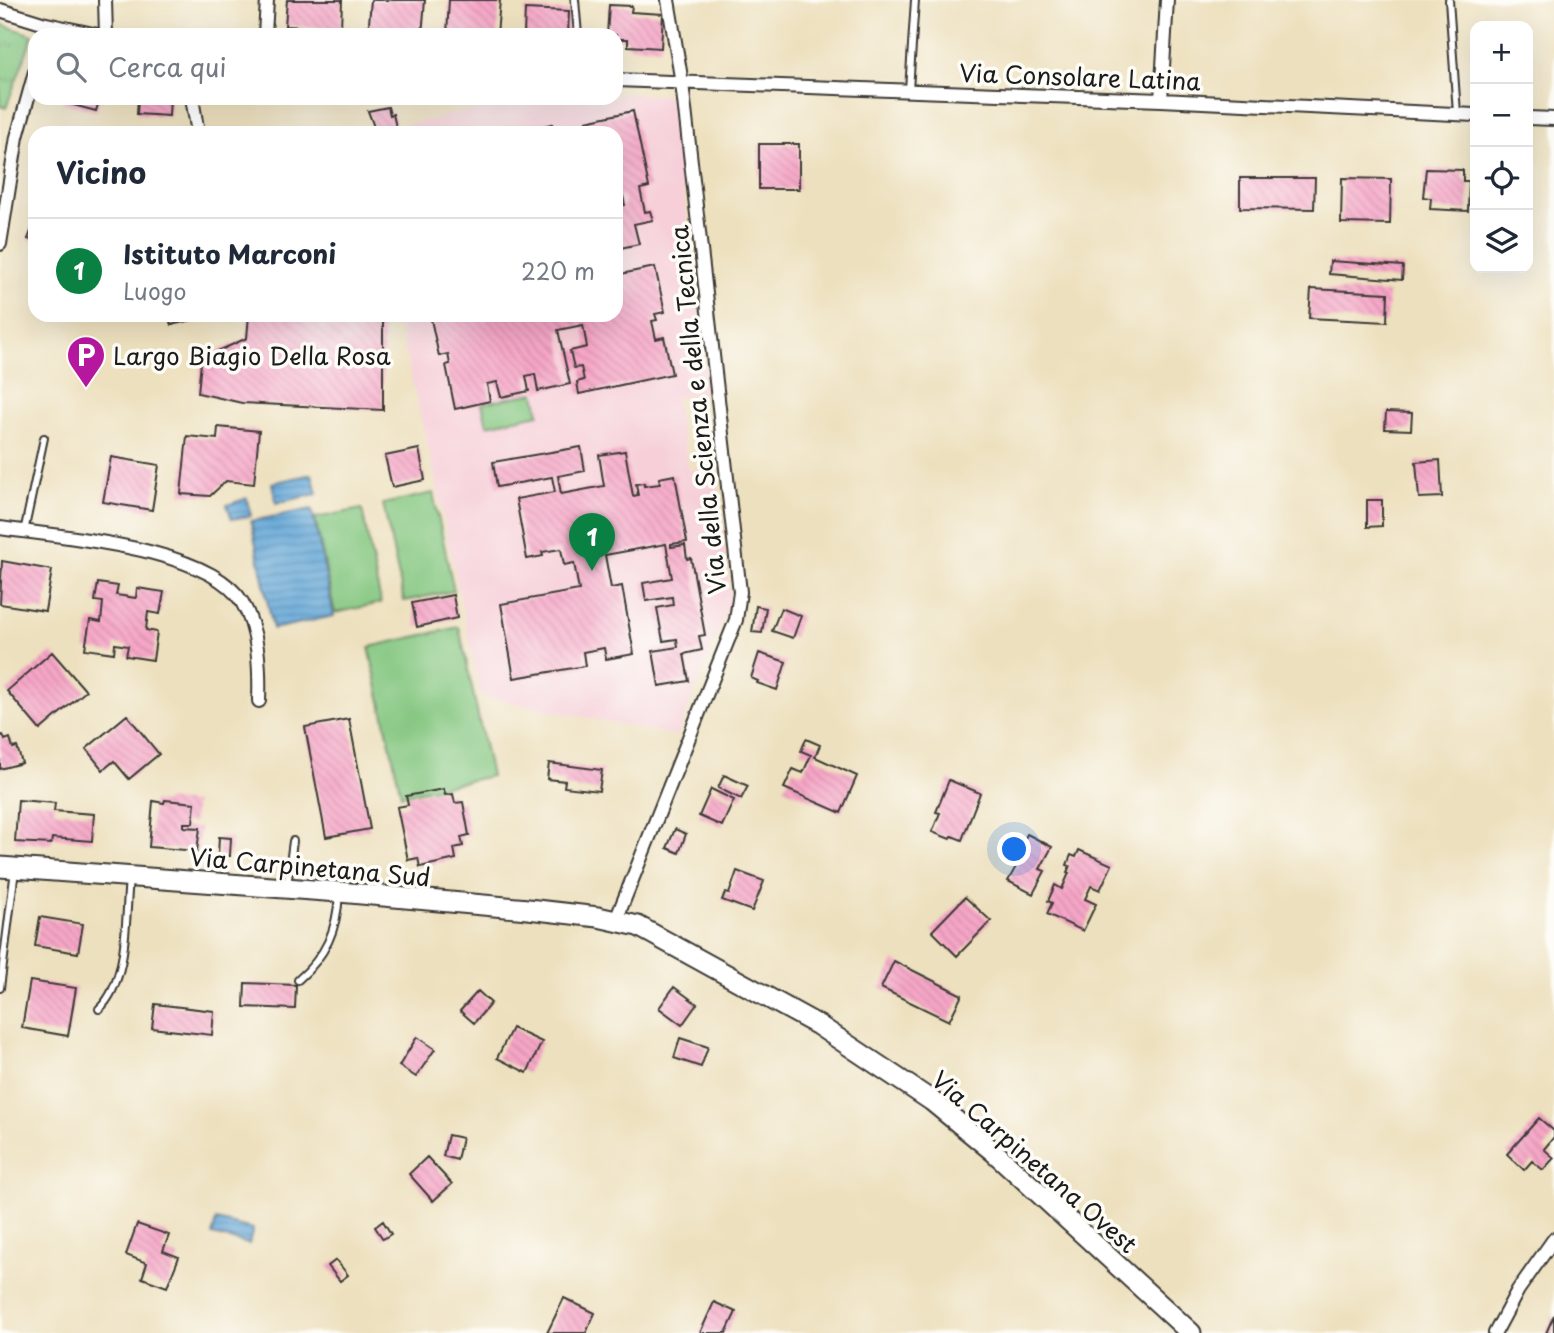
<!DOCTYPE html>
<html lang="it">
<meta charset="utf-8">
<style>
:root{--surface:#fff;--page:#f6f6f7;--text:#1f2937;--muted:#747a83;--line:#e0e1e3;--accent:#0b8043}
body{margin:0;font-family:"Playpen Sans",sans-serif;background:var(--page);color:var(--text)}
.controls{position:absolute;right:21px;top:21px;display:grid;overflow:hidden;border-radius:14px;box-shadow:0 7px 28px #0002}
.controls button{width:63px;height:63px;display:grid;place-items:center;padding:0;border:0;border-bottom:2px solid var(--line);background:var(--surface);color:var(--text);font:35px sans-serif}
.you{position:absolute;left:1015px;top:850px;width:24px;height:24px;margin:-18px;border:5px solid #fff;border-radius:50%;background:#1a73e8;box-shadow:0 0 0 10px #1a73e833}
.badge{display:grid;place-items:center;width:46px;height:46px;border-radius:50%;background:var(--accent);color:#fff;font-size:23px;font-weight:700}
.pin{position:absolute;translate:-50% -58px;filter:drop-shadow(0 2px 4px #0008)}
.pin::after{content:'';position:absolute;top:37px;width:24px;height:21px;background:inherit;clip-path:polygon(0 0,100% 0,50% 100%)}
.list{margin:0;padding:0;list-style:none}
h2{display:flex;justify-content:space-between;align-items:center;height:91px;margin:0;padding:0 28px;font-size:30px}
h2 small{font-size:23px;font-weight:400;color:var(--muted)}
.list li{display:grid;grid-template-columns:46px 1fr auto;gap:21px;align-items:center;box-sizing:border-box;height:105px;padding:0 28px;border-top:2px solid var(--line)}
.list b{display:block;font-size:26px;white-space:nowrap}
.list p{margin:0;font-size:23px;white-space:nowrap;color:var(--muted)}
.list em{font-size:23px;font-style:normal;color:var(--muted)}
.icon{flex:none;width:38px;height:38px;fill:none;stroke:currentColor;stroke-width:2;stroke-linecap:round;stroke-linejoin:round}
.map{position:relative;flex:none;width:1554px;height:1333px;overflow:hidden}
.search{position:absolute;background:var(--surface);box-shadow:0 7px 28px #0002;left:28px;top:28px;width:595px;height:77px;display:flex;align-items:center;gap:18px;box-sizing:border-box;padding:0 24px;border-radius:21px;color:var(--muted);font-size:26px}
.panel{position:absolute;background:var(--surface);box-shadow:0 7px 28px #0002;left:28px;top:126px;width:595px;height:196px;border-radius:21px}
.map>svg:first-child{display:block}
.built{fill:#f6cfd8}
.park{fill:url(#park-tufts);stroke:#50714e;stroke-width:2}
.pitch{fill:#83c67f;stroke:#50714e;stroke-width:2}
.water{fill:url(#water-rules);stroke:#3f617a;stroke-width:2}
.building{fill:url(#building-back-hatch)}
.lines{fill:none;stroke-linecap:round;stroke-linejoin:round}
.lane-casing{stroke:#3b3934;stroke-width:10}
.street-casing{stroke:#3b3934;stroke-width:16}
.secondary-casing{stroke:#3b3934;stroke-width:23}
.lane{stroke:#fff;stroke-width:6}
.street{stroke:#fff;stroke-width:12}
.secondary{stroke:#fff;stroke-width:19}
.labels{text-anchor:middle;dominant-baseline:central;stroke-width:7;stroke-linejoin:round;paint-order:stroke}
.street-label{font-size:24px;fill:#1c1c1c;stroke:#fdfcf7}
.poi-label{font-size:24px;fill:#1c1c1c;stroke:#fdfcf7;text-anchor:start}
</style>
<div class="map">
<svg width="1554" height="1333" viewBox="0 0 1554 1333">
<defs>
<pattern id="park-tufts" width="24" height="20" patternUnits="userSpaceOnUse" patternTransform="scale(1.75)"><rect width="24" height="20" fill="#83c67f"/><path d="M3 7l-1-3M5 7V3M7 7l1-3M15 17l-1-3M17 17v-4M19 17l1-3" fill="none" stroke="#6aa067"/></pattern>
<pattern id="water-rules" width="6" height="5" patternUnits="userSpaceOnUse" patternTransform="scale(1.75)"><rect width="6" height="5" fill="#62a6d7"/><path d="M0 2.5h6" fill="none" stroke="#5086ae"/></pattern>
<pattern id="building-back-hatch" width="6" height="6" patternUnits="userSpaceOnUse" patternTransform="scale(1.75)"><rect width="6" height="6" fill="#f6a6c6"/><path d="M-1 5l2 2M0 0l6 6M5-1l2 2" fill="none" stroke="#d28eaa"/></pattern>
</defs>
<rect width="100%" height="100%" fill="#fdfcf7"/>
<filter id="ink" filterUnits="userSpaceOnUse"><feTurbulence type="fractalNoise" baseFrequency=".0143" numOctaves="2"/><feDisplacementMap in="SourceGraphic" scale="14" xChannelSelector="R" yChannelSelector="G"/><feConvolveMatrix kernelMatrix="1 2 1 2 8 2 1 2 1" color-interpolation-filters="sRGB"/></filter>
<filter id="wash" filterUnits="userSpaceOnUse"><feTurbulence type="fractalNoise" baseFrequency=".00686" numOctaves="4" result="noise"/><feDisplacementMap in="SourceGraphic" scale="28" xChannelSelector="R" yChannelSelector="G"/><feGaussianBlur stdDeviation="1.57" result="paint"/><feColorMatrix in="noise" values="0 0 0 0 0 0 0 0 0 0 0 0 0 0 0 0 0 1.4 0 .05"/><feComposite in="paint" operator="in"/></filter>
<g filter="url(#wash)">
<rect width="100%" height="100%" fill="#ede0be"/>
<!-- built -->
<path class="built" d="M 616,93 L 670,96 L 705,341 L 696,347 L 697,357 L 705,361 L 708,392 L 675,398 L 689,470 L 717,467 L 731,599 L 677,736 L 481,696 L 432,463 L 396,315 L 616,315 L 616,133 L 364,133 L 515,102 L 520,98 L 616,98 Z"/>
<!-- park -->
<path class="park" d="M 0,24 L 33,35 L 6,108 L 0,106 Z"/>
<!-- pitch -->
<path class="pitch" d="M 535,393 L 539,414 L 487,425 L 482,403 Z
M 433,493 L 454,591 L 404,601 L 383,504 Z
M 362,509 L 381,603 L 335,613 L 315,518 Z
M 459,627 L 491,776 L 401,795 L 369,647 Z"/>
<!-- water -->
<path class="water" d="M 312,474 L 317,494 L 276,503 L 272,483 Z
M 247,498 L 251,516 L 232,519 L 227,505 Z
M 312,509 L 334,616 L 273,629 L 251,521 Z
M 216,1220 L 253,1229 L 249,1244 L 212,1235 Z"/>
<g id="blocks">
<!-- building -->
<path class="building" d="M 287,0 L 342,0 L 341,29 L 285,26 Z
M 371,0 L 425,0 L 422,35 L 368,35 Z
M 449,0 L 500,0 L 497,35 L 447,35 Z
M 609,5 L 632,6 L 631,12 L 663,14 L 661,48 L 628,46 L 628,39 L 616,39 L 616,35 L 607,35 Z
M 525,9 L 569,11 L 568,35 L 524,35 Z
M 63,98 L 100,98 L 96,111 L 62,102 Z
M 138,98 L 170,98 L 169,116 L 137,114 Z
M 388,107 L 390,115 L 393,114 L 396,127 L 376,132 L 368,111 Z
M 633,111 L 649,187 L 640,189 L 645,212 L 650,211 L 653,220 L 634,224 L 639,244 L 616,249 L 616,207 L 625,205 L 623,196 L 616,198 L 616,133 L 589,133 L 586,121 Z
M 552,124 L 554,133 L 529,133 L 528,129 Z
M 759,144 L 799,144 L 799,189 L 759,189 Z
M 1426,169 L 1463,170 L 1463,181 L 1469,181 L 1468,211 L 1430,209 L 1431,198 L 1423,197 Z
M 1240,178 L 1315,178 L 1314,209 L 1240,208 Z
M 1342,178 L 1391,179 L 1390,224 L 1341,223 Z
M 35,221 L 35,241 L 28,239 Z
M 1330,261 L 1403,266 L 1402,280 L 1329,274 Z
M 655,267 L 665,312 L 655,314 L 657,320 L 652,321 L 656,339 L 664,337 L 672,374 L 579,394 L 577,382 L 584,380 L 581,367 L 574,368 L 570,351 L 587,347 L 583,325 L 558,330 L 570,384 L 538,391 L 535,374 L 526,376 L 529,391 L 501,397 L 497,382 L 487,384 L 490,401 L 455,409 L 446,365 L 450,364 L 448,354 L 439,356 L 430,315 L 616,315 L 616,275 Z
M 1311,289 L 1388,293 L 1387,322 L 1309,318 Z
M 168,315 L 210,315 L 210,316 L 171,325 Z
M 249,315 L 383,315 L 383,410 L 242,403 L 198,393 L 201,362 L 216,361 L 216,352 L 247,338 Z
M 1386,412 L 1412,413 L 1411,430 L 1385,429 Z
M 218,427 L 259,431 L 254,484 L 226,481 L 210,496 L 181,494 L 187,436 L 217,439 Z
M 581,447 L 585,471 L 558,476 L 561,494 L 604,486 L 599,455 L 625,451 L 633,496 L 638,495 L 636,484 L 644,483 L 644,486 L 660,484 L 659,478 L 675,475 L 687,542 L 671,544 L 671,547 L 685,545 L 687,559 L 691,558 L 705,635 L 699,636 L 702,650 L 684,654 L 689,681 L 659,686 L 653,651 L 678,647 L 677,639 L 663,641 L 657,608 L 673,605 L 672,597 L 646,601 L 643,583 L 672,578 L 666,544 L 605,555 L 611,588 L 622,586 L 634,654 L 606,659 L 604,648 L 583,652 L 585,666 L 514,678 L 501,604 L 579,590 L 574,563 L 564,565 L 561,549 L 542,552 L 543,556 L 527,559 L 516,499 L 555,492 L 552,477 L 497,487 L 493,462 Z
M 419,449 L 425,480 L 392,487 L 385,456 Z
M 111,457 L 159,465 L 152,510 L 103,502 Z
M 1440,460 L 1442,497 L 1419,498 L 1416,462 Z
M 1367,500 L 1382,500 L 1382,526 L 1367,527 Z
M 2,561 L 52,570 L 45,611 L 0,604 Z
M 98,583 L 118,586 L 116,595 L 136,598 L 137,588 L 164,592 L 160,614 L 148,612 L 146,630 L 157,632 L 153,660 L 126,656 L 128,646 L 115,644 L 114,653 L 85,649 L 90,620 L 101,622 L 103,602 L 95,601 Z
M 453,595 L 457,618 L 417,627 L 412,603 Z
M 756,606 L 766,608 L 762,633 L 752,632 Z
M 781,608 L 801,616 L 793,638 L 772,631 Z
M 52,652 L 86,691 L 40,730 L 7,691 Z
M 759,653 L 786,662 L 777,690 L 757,683 L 758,681 L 751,678 Z
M 127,715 L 159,754 L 129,779 L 114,761 L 103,770 L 86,749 Z
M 349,719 L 370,829 L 326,837 L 305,727 Z
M 3,735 L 5,740 L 10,738 L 13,748 L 17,747 L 22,763 L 0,769 L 0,736 Z
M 806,739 L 820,745 L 815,757 L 857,776 L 841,813 L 784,788 L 793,769 L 803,773 L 811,755 L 801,751 Z
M 549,763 L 602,770 L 599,791 L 564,787 L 565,781 L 547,779 Z
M 724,775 L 748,786 L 741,799 L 718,788 Z
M 949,780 L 980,793 L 962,840 L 952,836 L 950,839 L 932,832 L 940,813 L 936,812 Z
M 444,789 L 445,795 L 453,794 L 455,803 L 463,802 L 469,835 L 461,837 L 463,846 L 454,848 L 456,859 L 420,867 L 418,858 L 408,860 L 397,807 L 408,805 L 406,796 Z
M 711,789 L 734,800 L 722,826 L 699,816 Z
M 18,800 L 55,803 L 54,811 L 94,814 L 92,841 L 52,838 L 51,844 L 15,842 Z
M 165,800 L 195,803 L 193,823 L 184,823 L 184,827 L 200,828 L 197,851 L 149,847 L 153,801 L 164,803 Z
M 675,829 L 686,834 L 679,853 L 667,848 Z
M 1027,834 L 1052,847 L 1040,869 L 1045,871 L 1033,894 L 1008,881 L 1018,863 L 1014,861 Z
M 219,837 L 231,838 L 230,856 L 218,856 Z
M 1079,850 L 1112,865 L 1100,890 L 1091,886 L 1085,899 L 1096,904 L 1083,931 L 1047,914 L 1052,903 L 1048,901 L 1055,885 L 1062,889 L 1069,873 L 1067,872 L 1070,866 L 1067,865 L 1071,855 L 1076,857 Z
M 737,871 L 764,881 L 752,911 L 722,900 L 725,893 L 729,894 Z
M 965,897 L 991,921 L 957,956 L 932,931 Z
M 40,917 L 83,924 L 78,953 L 35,946 Z
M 894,961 L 962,995 L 949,1021 L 881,988 Z
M 30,981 L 76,988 L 68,1036 L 22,1028 Z
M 245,983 L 296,985 L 295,1009 L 244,1007 Z
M 674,987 L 697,1004 L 682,1025 L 659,1008 Z
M 478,991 L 491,1003 L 474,1023 L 460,1011 Z
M 155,1004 L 214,1011 L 212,1035 L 152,1028 Z
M 512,1028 L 542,1042 L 527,1073 L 497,1058 Z
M 417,1037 L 435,1049 L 416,1077 L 399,1066 Z
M 680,1038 L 708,1047 L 701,1067 L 674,1058 Z
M 1539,1118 L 1554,1131 L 1554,1137 L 1544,1149 L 1554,1158 L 1543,1170 L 1532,1161 L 1524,1170 L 1507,1154 Z
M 448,1135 L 462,1138 L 457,1160 L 443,1156 Z
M 427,1157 L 452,1184 L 433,1201 L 409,1174 Z
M 383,1221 L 391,1234 L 383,1239 L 375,1227 Z
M 137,1224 L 169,1235 L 163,1251 L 179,1257 L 167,1287 L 142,1278 L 147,1263 L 126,1255 Z
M 336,1260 L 348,1275 L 340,1281 L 328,1266 Z
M 564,1298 L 595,1313 L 586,1333 L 547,1333 Z
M 714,1302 L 736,1312 L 726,1333 L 700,1333 Z
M 1554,1315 L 1554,1333 L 1546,1333 Z"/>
</g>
</g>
<g filter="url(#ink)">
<use href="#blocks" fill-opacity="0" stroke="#3b3934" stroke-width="2"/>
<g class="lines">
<defs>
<path id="lane" d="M 575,0 L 578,35
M 1449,0 L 1457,113
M 909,90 L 915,0
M 24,532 L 44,438
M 287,886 L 293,841
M 298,980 C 326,956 337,930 339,894
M 0,988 L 15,870
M 99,1009 C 129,981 125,918 129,878"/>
<path id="street" d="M 105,0 L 106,35
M 0,10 L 42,23 L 98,35
M 265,35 L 267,0
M 616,80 L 1161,100 L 1475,115
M 192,98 L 198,133
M 1161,100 L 1167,0
M 1528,118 L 1554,119
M 0,244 L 17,137 L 35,72
M 0,528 C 60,537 209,547 242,602 C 259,631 260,668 259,701
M 616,920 L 736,620 L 740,592 L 682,83 L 668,0
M 1495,1333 L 1518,1290 L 1554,1239"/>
<path id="secondary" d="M 0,867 L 339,892 L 528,909 L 598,917 L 638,926 L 818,1025 L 932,1101 L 994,1152 L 1191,1333"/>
</defs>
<!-- lane casing -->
<use href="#lane" class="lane-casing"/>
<!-- street casing -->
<use href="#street" class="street-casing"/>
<!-- secondary casing -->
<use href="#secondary" class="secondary-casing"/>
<!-- lane -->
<use href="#lane" class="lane"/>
<!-- street -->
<use href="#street" class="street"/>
<!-- secondary -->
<use href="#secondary" class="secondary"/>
</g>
</g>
<!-- icons -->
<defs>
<symbol id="parking-pin" viewBox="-11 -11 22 30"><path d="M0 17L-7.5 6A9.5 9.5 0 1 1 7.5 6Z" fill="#b5179e" stroke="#fdfcf7"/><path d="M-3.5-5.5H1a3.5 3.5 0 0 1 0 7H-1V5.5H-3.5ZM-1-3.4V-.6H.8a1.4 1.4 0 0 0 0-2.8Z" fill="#fff"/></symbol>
</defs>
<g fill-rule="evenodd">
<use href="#parking-pin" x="64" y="333" width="44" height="60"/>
</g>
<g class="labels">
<!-- street labels -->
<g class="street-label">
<text transform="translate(1080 76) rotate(2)">Via Consolare Latina</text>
<text transform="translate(697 410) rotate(-96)">Via della Scienza e della Tecnica</text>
<text transform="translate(310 866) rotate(5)">Via Carpinetana Sud</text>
<text transform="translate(1035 1161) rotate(41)">Via Carpinetana Ovest</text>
</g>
<!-- poi labels -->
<g class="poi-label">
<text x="113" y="355">Largo Biagio Della Rosa</text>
</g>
</g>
</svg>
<div class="controls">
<button>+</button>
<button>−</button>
<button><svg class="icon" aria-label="locate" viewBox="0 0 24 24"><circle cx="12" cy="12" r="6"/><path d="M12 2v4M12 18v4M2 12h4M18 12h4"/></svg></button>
<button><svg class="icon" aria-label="layers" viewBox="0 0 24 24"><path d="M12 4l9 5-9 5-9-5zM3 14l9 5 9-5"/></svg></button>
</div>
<div class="you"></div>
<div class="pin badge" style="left:592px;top:571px">1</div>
<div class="search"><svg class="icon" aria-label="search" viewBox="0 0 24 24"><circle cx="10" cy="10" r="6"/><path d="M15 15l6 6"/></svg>Cerca qui</div>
<section class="panel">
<h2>Vicino<small></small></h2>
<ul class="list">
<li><span class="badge">1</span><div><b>Istituto Marconi</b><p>Luogo</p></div><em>220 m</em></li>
</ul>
</section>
</div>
